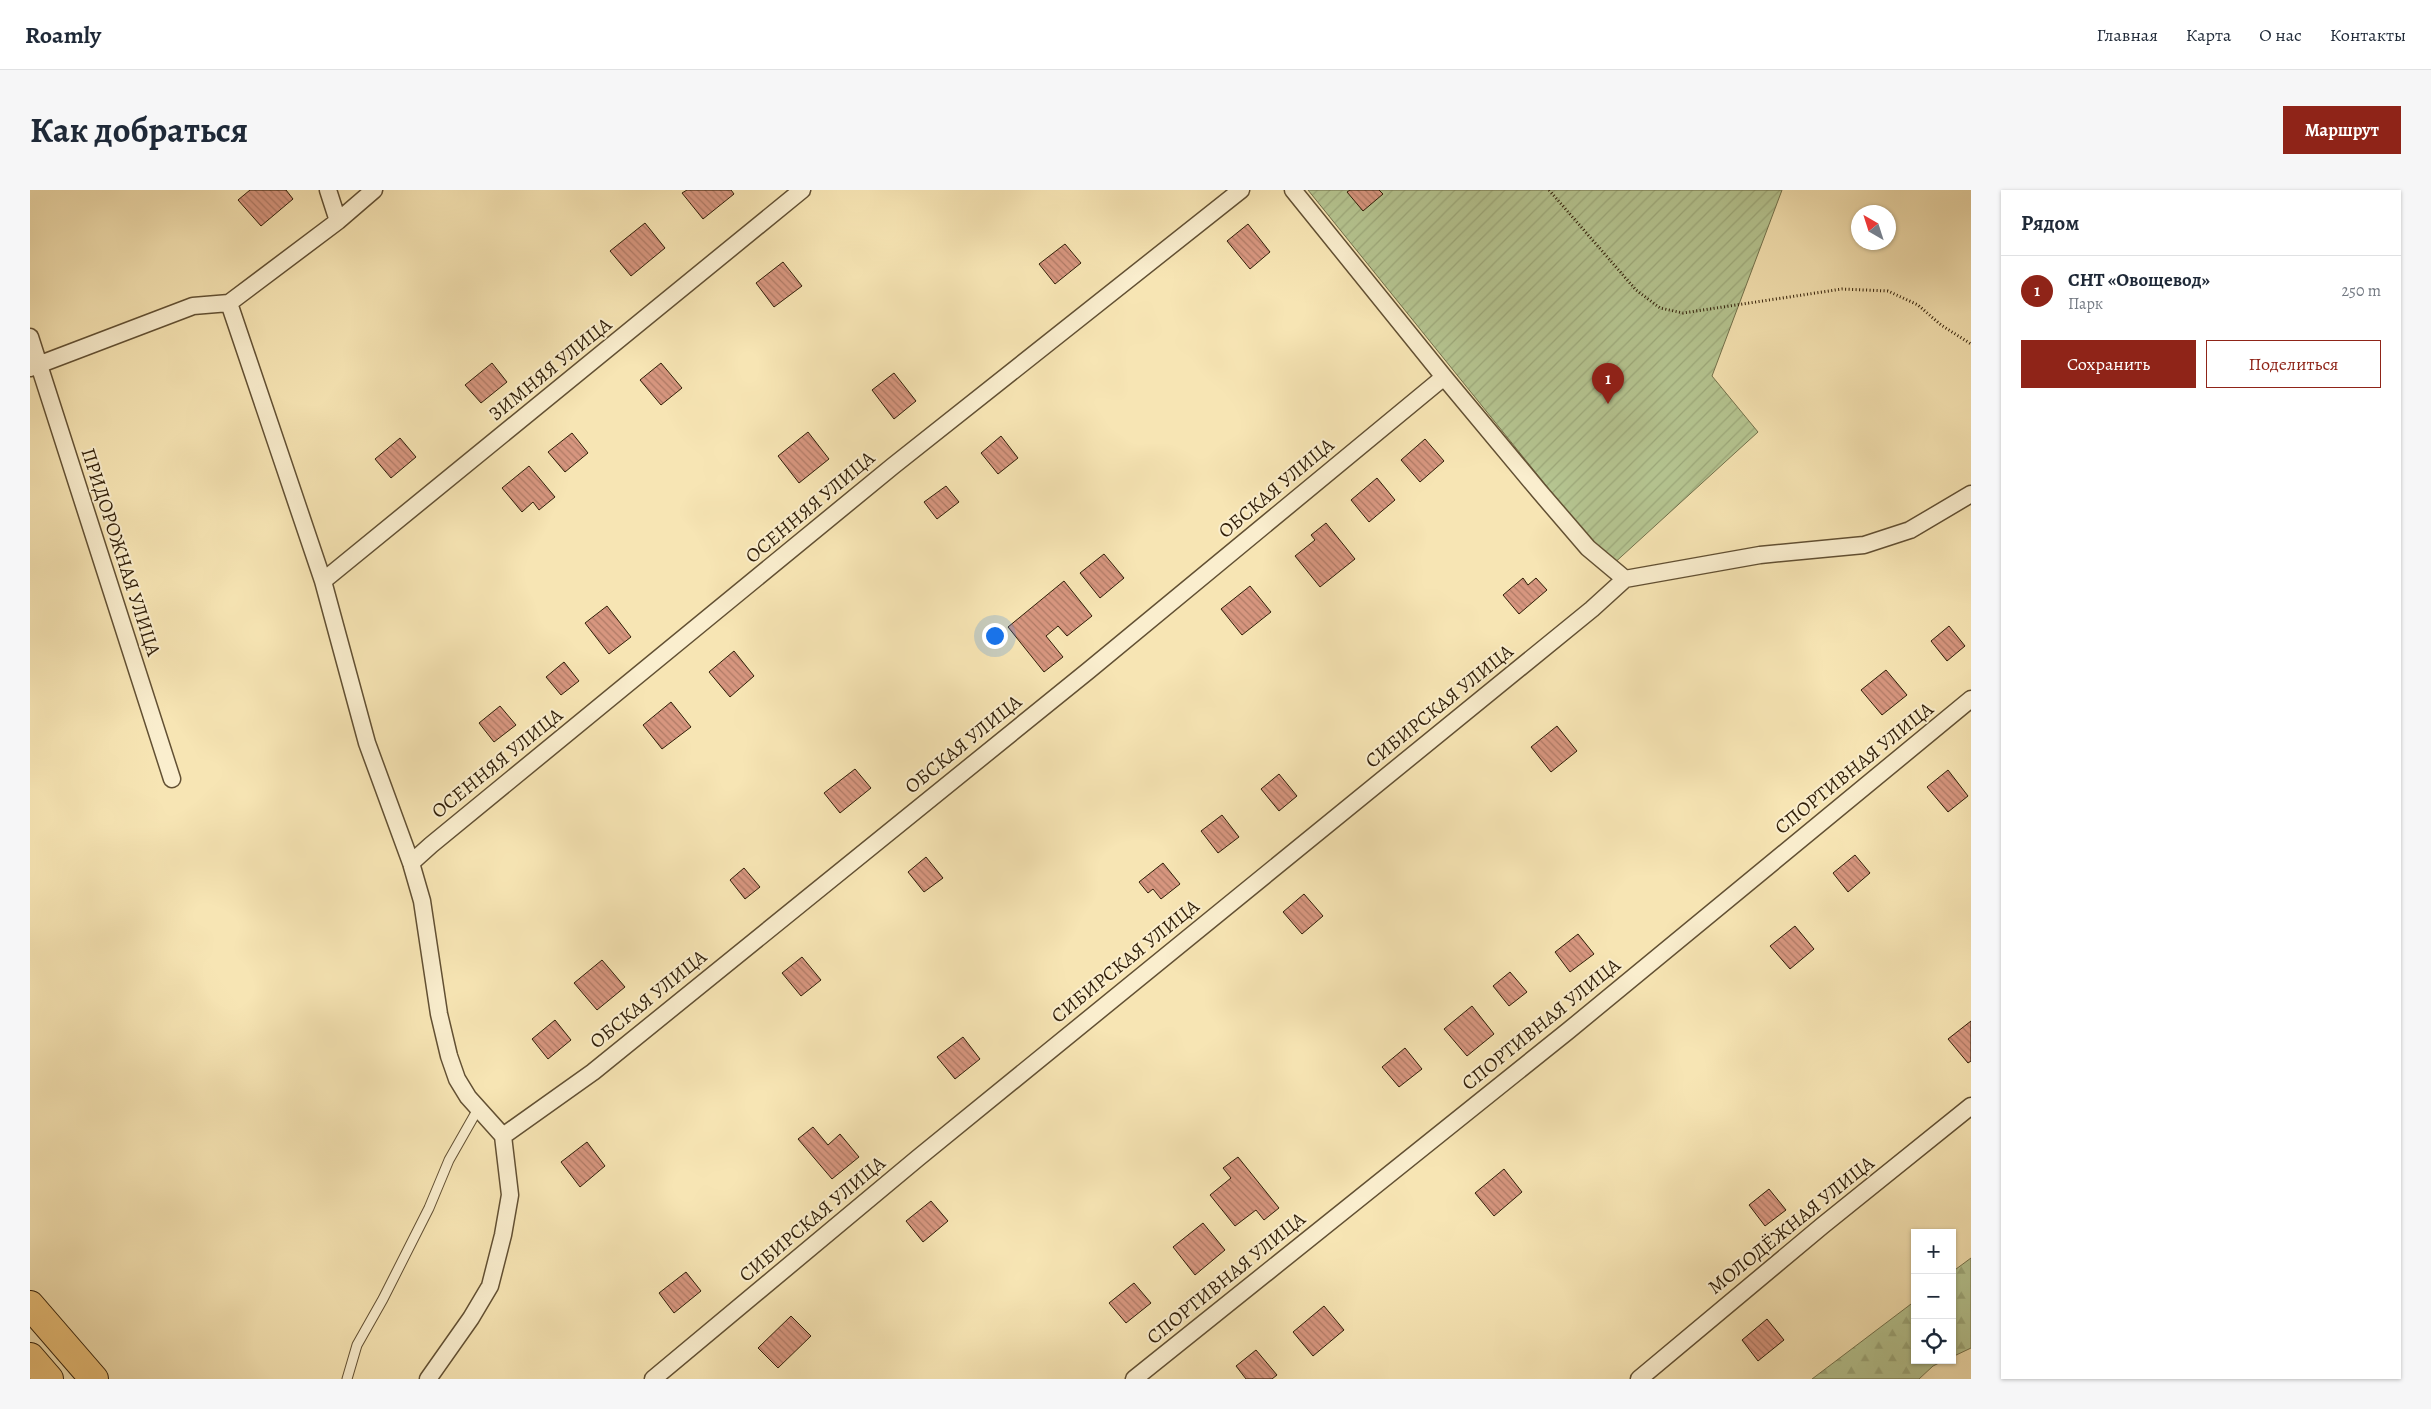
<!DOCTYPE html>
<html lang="ru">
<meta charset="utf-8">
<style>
:root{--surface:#fff;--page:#f6f6f7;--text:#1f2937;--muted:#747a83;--line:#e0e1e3;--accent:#8f2418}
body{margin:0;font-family:Alegreya,serif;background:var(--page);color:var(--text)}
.controls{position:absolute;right:15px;bottom:15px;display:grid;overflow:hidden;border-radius:0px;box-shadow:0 1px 4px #0004}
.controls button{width:45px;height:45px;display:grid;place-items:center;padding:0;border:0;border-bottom:1px solid var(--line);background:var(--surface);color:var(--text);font:25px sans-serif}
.compass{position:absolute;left:1821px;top:15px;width:45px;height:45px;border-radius:50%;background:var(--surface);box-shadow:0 1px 4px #0004;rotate:321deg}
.you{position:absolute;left:964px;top:445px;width:18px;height:18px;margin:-12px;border:4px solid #fff;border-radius:50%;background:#1a73e8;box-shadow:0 0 0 8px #1a73e833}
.badge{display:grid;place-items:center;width:32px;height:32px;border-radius:50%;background:var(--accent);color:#fff;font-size:16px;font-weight:700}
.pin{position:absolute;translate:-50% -41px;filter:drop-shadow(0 1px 2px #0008)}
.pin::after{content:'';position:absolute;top:26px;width:18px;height:15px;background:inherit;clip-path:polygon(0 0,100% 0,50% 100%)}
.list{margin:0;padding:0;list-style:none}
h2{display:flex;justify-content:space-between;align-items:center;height:65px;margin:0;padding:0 20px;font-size:21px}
h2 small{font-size:16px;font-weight:400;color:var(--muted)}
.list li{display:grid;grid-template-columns:32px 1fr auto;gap:15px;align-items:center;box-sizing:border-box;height:70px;padding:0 20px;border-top:1px solid var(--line)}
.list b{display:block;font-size:19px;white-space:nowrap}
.list p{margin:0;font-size:16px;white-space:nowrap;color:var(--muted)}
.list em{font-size:16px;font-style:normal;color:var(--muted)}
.actions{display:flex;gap:10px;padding:15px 20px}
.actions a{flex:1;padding:11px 0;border:1px solid var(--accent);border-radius:0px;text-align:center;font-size:18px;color:var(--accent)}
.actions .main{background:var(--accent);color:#fff}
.icon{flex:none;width:28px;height:28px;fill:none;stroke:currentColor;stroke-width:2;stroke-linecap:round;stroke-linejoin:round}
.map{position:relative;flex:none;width:1941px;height:1189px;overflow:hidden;border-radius:0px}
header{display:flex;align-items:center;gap:30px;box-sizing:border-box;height:70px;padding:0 25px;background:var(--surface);border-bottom:1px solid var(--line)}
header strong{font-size:24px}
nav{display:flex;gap:28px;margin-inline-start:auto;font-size:18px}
.intro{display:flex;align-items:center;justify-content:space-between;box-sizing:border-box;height:120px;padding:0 30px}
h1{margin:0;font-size:35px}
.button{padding:12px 22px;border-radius:0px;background:var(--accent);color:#fff;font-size:18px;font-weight:700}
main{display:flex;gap:30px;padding:0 30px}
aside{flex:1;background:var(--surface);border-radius:0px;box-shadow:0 1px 4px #0004}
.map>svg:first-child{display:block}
.forest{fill:url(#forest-firs);stroke:#73724d}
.garden{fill:url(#garden-furrows);stroke:#73724d}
.building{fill:url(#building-back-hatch);stroke:#301e08}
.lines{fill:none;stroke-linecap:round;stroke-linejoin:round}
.lane-casing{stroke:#625033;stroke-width:11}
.street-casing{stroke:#625033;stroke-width:19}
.highway-casing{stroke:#301e08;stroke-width:30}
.path{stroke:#301e08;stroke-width:3;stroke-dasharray:1 2.5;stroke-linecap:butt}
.lane{stroke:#faeece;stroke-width:9}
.street{stroke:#faeece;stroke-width:16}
.highway{stroke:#ecc27a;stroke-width:28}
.labels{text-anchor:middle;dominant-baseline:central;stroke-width:4;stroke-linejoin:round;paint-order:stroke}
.street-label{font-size:20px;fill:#301e08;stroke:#faeece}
</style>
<header>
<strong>Roamly</strong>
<nav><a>Главная</a><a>Карта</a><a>О нас</a><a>Контакты</a></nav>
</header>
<div class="intro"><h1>Как добраться</h1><a class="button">Маршрут</a></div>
<main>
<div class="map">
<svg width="1941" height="1189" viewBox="0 0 1941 1189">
<defs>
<pattern id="forest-firs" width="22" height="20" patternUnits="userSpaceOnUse" patternTransform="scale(1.25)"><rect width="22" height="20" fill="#b6c692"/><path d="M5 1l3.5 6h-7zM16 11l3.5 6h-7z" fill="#9daa7c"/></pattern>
<pattern id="garden-furrows" width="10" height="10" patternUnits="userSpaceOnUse" patternTransform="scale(1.25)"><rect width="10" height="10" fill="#b6c692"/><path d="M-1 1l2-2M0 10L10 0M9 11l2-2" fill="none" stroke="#9daa7c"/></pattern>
<pattern id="building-back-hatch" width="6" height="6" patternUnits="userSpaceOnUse" patternTransform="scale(1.25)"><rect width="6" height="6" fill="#d7967f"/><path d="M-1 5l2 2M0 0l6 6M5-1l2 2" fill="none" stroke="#af7a66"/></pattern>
</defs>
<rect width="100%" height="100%" fill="#f7e5b4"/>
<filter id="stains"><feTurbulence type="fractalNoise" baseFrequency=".004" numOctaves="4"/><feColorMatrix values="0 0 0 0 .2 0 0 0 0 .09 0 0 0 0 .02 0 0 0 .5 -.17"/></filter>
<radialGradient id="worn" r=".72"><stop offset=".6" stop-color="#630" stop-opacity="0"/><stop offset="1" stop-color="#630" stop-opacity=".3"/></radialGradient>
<!-- forest -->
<path class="forest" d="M 1941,1068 L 1941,1158 L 1922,1167 L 1922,1082 Z
M 1885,1111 L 1885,1170 L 1915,1170 L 1903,1176 L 1889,1189 L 1782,1189 Z"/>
<!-- garden -->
<path class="garden" d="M 1278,0 L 1752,0 L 1682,186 L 1728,242 L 1581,376 Z"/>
<!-- building -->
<path class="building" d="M 220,0 L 256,0 L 263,9 L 231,36 L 208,10 Z
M 657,0 L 701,0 L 704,4 L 673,29 L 652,3 Z
M 1320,0 L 1349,0 L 1353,4 L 1333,21 L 1317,2 Z
M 615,33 L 635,58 L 601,86 L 580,61 Z
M 1218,34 L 1240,62 L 1220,79 L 1197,51 Z
M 1035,54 L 1051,73 L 1025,94 L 1009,74 Z
M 753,72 L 772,96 L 744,117 L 726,93 Z
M 462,173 L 477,192 L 451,213 L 435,195 Z
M 631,173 L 652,198 L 631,215 L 610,190 Z
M 864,183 L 886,211 L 864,229 L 842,200 Z
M 778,242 L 799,269 L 769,293 L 748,266 Z
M 542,243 L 558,263 L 535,282 L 518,262 Z
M 971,246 L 988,268 L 968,284 L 951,263 Z
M 370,248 L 386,267 L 361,288 L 345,269 Z
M 1395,249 L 1414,271 L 1390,292 L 1371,270 Z
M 499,276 L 525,307 L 509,320 L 503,312 L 492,322 L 472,298 Z
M 1347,288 L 1365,310 L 1339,332 L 1321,310 Z
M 916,296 L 929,312 L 907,329 L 894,312 Z
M 1296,333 L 1325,369 L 1290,397 L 1265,366 L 1285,350 L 1281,345 Z
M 1074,364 L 1094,388 L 1070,408 L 1050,383 Z
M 1493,388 L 1498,395 L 1506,388 L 1517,400 L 1489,424 L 1473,405 Z
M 1034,391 L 1062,426 L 1037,446 L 1028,436 L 1016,446 L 1033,467 L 1014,482 L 978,437 Z
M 1220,396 L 1241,422 L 1212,445 L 1191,419 Z
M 577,416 L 601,447 L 579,464 L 555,433 Z
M 1919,436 L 1935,456 L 1917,471 L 1901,451 Z
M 704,461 L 724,486 L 700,507 L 679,482 Z
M 534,472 L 549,491 L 531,505 L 516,487 Z
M 1856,480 L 1877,505 L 1852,525 L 1831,500 Z
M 641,512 L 661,537 L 632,559 L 613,535 Z
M 470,516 L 486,535 L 464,552 L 449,533 Z
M 1527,536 L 1547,561 L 1521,582 L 1501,557 Z
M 825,579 L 841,598 L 810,623 L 794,603 Z
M 1918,580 L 1938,606 L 1918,622 L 1897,597 Z
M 1249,584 L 1267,606 L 1249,621 L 1231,599 Z
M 1192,625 L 1209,647 L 1188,663 L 1171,641 Z
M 1825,665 L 1840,683 L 1818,702 L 1803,683 Z
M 896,667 L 913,688 L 894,702 L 878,682 Z
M 1133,673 L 1150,694 L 1131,709 L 1123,699 L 1118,703 L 1109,692 Z
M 714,678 L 730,697 L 715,709 L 700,690 Z
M 1274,704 L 1293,726 L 1272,744 L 1253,722 Z
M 1765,736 L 1784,759 L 1760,779 L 1740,756 Z
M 1548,744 L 1564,764 L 1540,782 L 1525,762 Z
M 772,767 L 791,790 L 771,806 L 752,783 Z
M 572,770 L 595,797 L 567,820 L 544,793 Z
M 1480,782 L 1497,802 L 1479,816 L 1463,796 Z
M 1442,816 L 1464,844 L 1437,866 L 1414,839 Z
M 525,830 L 541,850 L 518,869 L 502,849 Z
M 1941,831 L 1941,871 L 1938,873 L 1918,849 Z
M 933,847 L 950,869 L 925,889 L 907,867 Z
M 1375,858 L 1392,879 L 1369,897 L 1352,877 Z
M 783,937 L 798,955 L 810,944 L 829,967 L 802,989 L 768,949 Z
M 557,952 L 575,976 L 550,997 L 531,972 Z
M 1208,967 L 1249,1018 L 1234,1030 L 1226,1020 L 1205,1036 L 1180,1005 L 1201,988 L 1193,978 Z
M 1474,979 L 1492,1002 L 1464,1026 L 1445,1003 Z
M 1739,999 L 1756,1020 L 1735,1036 L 1719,1015 Z
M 901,1011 L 918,1031 L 893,1052 L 876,1031 Z
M 1173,1033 L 1195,1060 L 1165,1085 L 1143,1057 Z
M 656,1082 L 671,1101 L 644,1123 L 629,1103 Z
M 1104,1093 L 1121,1113 L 1096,1133 L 1079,1113 Z
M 1294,1116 L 1314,1140 L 1283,1166 L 1263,1142 Z
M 761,1126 L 781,1146 L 748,1178 L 728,1158 Z
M 1737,1129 L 1754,1150 L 1728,1171 L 1712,1150 Z
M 1226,1160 L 1247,1185 L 1242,1189 L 1216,1189 L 1206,1176 Z"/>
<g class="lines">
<defs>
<path id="lane" d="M 317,1189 L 327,1155 L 353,1109 L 399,1018 L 419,970 L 448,919"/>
<path id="street" d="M 298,0 L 308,31
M 1263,0 L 1414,187 L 1509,301 L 1558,358 L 1595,389 L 1730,365 L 1834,355 L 1880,340 L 1941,304
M 199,113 L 293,391 L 337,553 L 381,673 L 392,711 L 409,824 L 419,866 L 427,889 L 438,907 L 473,946 L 480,1005 L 473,1045 L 460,1096 L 441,1128 L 398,1189
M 0,147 L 142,589
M 0,178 L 163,116 L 199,113 L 308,31 L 344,0
M 293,391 L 772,0
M 381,673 L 401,655 L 863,276 L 1211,0
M 473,946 L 563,882 L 1058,481 L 1414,187
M 623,1189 L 888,968 L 1562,419 L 1595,389
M 1104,1189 L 1538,841 L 1941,509
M 1609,1189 L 1792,1036 L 1941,916"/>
<path id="highway" d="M 0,1115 L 64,1189
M 0,1167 L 19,1189"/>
</defs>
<!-- lane casing -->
<use href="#lane" class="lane-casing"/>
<!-- street casing -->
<use href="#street" class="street-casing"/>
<!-- highway casing -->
<use href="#highway" class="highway-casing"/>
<!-- path -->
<path class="path" d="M 1519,0 L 1606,100 L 1630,118 L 1653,123 L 1812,99 L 1858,101 L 1888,115 L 1911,135 L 1941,154"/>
<!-- lane -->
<use href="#lane" class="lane"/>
<!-- street -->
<use href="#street" class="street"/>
<!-- highway -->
<use href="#highway" class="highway"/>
</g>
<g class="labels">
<!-- street labels -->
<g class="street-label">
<text transform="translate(520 179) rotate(-39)">ЗИМНЯЯ УЛИЦА</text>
<text transform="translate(1246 298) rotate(-40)">ОБСКАЯ УЛИЦА</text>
<text transform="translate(780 317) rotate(-40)">ОСЕННЯЯ УЛИЦА</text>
<text transform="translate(91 362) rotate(72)">ПРИДОРОЖНАЯ УЛИЦА</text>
<text transform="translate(1409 516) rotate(-39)">СИБИРСКАЯ УЛИЦА</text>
<text transform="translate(933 554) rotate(-39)">ОБСКАЯ УЛИЦА</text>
<text transform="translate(467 573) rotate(-39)">ОСЕННЯЯ УЛИЦА</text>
<text transform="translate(1824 578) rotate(-39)">СПОРТИВНАЯ УЛИЦА</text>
<text transform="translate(1095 771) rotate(-39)">СИБИРСКАЯ УЛИЦА</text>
<text transform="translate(618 809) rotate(-39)">ОБСКАЯ УЛИЦА</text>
<text transform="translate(1511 834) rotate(-39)">СПОРТИВНАЯ УЛИЦА</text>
<text transform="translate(782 1029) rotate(-40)">СИБИРСКАЯ УЛИЦА</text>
<text transform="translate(1761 1035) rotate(-39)">МОЛОДЁЖНАЯ УЛИЦА</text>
<text transform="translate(1196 1088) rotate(-39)">СПОРТИВНАЯ УЛИЦА</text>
</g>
</g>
<rect width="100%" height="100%" filter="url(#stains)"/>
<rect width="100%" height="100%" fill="url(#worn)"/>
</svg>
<div class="controls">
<button>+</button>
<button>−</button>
<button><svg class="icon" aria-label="locate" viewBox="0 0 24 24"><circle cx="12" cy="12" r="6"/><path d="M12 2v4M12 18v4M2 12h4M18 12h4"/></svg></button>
</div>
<svg class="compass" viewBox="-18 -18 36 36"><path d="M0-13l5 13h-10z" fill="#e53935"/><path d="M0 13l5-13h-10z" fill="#747a83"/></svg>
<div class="you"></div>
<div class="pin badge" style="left:1578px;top:214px">1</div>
</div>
<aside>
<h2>Рядом<small></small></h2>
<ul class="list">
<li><span class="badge">1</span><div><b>СНТ «Овощевод»</b><p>Парк</p></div><em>250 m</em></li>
</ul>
<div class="actions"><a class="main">Сохранить</a><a>Поделиться</a></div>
</aside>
</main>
